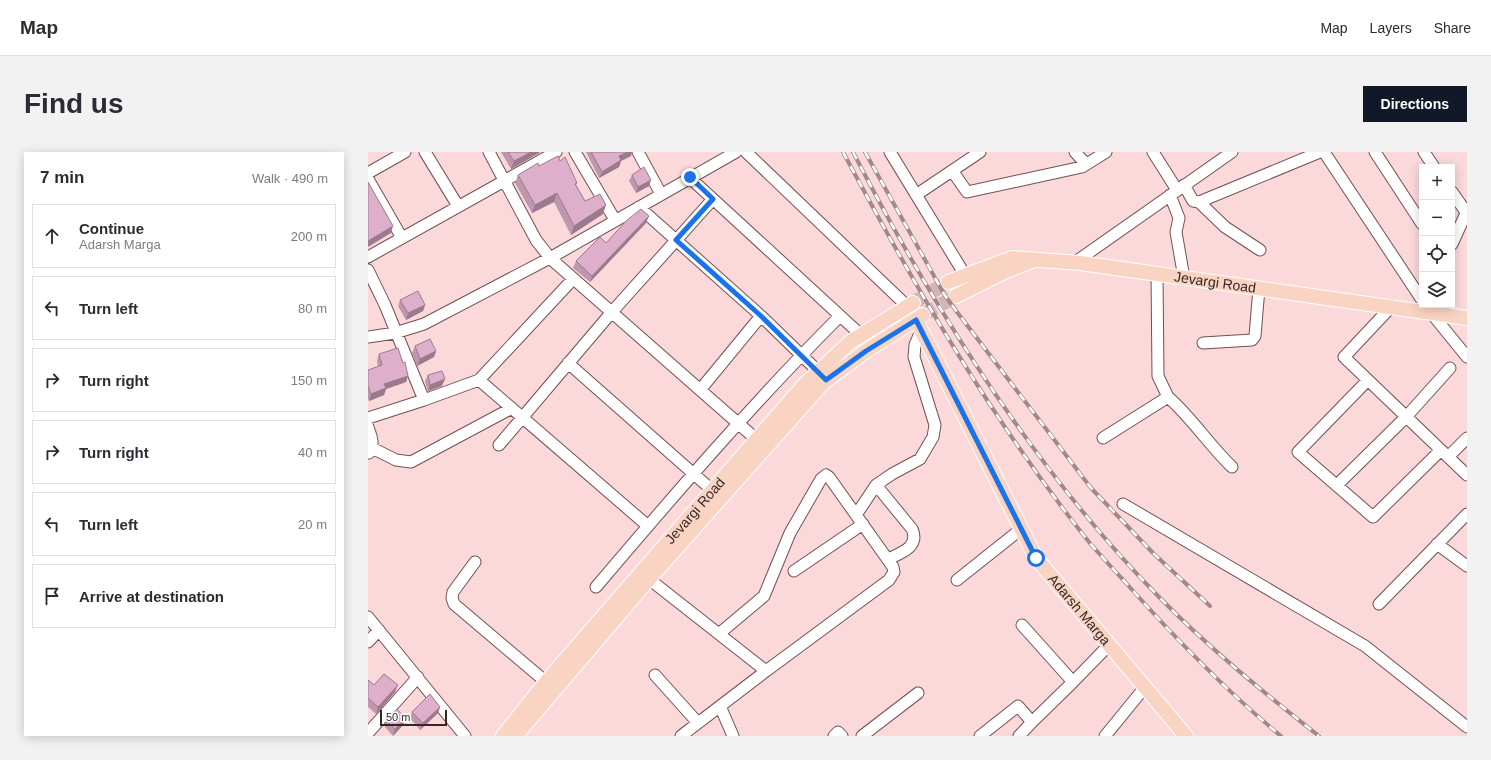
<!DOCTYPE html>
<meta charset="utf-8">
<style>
:root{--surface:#fff;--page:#f2f2f3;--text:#2b2b33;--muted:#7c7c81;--line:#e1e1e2;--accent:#111827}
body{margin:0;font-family:Helvetica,sans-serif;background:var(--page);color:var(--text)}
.controls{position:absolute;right:12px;top:12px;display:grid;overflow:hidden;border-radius:0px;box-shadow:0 2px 10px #0003}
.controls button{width:36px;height:36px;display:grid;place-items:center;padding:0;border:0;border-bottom:1px solid var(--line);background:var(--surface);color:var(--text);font:20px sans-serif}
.scale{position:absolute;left:12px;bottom:10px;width:67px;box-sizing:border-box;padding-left:4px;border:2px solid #362727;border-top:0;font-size:11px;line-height:14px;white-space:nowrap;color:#362727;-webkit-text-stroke:3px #fff;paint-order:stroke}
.stop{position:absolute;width:12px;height:12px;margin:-9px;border:3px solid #1a73e8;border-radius:50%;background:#fff}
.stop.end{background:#1a73e8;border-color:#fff;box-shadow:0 1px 4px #0008}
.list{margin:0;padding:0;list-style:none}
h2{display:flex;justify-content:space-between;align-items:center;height:52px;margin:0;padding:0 16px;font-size:17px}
h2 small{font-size:13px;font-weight:400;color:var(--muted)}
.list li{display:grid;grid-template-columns:26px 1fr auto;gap:12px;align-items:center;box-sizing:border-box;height:64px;margin:0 8px 8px;padding:0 8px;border:1px solid var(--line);border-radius:0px}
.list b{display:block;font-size:15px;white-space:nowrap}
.list p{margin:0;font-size:13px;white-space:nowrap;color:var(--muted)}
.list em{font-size:13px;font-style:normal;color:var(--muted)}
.icon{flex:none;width:22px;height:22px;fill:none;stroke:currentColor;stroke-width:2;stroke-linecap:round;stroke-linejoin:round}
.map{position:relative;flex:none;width:1099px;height:584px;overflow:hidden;border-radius:0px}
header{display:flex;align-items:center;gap:24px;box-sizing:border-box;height:56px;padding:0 20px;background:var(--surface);border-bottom:1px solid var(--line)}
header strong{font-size:19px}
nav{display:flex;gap:22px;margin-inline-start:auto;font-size:14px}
.intro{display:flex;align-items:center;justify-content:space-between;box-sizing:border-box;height:96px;padding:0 24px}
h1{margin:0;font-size:28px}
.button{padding:10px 18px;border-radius:0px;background:var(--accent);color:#fff;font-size:14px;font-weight:700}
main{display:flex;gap:24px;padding:0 24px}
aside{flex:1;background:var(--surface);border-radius:0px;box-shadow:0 2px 10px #0003}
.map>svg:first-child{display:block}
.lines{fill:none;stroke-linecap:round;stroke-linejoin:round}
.major-tunnel{stroke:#d4b5b6;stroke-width:14;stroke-dasharray:14 7;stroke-linecap:butt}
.minor-casing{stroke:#724f52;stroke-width:13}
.major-casing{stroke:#fff;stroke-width:16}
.minor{stroke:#fff;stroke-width:11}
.major{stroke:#fad4c2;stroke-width:14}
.rail-casing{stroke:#a28989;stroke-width:4}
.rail{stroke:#fff;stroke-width:2.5;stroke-dasharray:8;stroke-linecap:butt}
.wall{fill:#be96ae}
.shaded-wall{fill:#9b7a8d}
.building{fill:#ddafca;stroke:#9b7a8d}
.route{stroke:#1a73e8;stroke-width:5}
.labels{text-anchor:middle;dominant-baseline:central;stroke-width:4;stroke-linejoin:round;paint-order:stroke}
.street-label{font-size:14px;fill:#362727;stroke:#fff}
</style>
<header>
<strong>Map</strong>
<nav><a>Map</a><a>Layers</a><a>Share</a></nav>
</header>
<div class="intro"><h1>Find us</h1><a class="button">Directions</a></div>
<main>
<aside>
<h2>7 min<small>Walk · 490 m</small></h2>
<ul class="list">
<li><svg class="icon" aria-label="ahead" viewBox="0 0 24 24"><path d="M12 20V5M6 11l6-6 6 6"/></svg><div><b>Continue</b><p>Adarsh Marga</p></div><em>200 m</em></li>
<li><svg class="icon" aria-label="left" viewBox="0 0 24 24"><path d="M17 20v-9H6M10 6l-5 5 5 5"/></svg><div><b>Turn left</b></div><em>80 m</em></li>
<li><svg class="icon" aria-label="right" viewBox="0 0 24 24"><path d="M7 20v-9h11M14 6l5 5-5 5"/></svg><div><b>Turn right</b></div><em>150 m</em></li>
<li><svg class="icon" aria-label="right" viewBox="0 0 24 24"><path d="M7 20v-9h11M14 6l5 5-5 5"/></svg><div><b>Turn right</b></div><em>40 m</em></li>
<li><svg class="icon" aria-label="left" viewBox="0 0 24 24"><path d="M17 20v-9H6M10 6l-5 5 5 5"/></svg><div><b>Turn left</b></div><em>20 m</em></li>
<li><svg class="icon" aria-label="arrive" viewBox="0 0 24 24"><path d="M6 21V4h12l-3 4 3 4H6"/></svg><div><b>Arrive at destination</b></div></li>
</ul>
</aside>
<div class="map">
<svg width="1099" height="584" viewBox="0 0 1099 584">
<rect width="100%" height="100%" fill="#fbd9da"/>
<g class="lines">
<!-- major-tunnel -->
<path class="major-tunnel" d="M 545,151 L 580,130
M 555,163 L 588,144"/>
<defs>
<path id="minor" d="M 57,0 L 90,54
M 121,0 L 168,88 L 182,106 L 388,287
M 207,0 L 247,68
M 270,0 L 293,42
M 378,0 L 539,154
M 522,0 L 597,123
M 707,0 L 718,12
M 785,0 L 809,38
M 956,0 L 1054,148
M 1007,0 L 1054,72
M 1056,0 L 1066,15
M 585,20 L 599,40 L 714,15 L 738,0
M 0,21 L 37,0
M 321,25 L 493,183
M 0,27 L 34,86
M 816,33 L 825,49 L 831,50 L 952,0
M 1084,40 L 1098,60
M 548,43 L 612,0
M 802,43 L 811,66 L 808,80 L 816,126
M 831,50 L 857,75 L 892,98
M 271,55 L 393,164 L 456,225
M 1084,92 L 1099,59
M 0,105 L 188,0
M 706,111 L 864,0
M 0,118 L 17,153 L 56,248
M 205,127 L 111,228 L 280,374
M 1024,154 L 976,205 L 1099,323
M 1060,157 L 1099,205
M 0,185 L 27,181 L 56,172 L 182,106 L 368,0
M 835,191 L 884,188 L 887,184 L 891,136
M 200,211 L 344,338
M 1000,228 L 930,300 L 1005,365 L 1073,298
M 332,238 L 393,164
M 800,245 C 824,266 841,293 864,315
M 0,266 L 56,248 L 111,228
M 0,275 C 3,284 7,292 1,301
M 735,286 L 800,245 L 790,224 L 789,122
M 131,293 L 243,161 L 345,47
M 4,296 L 28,308 L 43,310 L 144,256
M 1080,305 L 1099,286
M 508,333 L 544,377 C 552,395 533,401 520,407
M 969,333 L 1038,265 L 1082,216
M 755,352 L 997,494 L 1099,575
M 488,363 L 508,333 L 524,322 L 552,307 L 565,285 L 567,273 L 546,205 L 547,193 L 553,179
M 1069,392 L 1099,414
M 107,410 L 85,440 L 84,446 L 86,452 L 178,530
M 426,419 L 495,372
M 281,427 L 398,519 L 313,584
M 589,428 L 653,377
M 228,435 C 307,342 386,250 472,164
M 1011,452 L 1099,362
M 0,465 L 97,584
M 654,473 L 705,530 L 741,493
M 352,481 L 396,444 L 422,381 L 453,327 L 458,323 L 461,325 L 525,415 L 526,420 L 521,428 L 398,519
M 0,490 L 11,478
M 287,523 L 330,571
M 352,554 L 365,584
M 0,581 L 50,525
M 466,584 L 470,580 L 474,584
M 494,584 L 550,541
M 612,584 L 650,554 L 664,570 L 705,530
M 651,584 L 664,570
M 737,584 L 777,535"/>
<g id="major">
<path id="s1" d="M 580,130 L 644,106 L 712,111 L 1099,166"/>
<path d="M 588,144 L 638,119 L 664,109"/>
<path id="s2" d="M 548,168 L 668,406 L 818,584"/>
<path d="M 150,581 L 281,427 L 455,231 L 498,199 L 555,163"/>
<path id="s3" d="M 135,584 L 178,530 L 436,233 L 482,190 L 545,151"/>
</g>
</defs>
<!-- minor casing -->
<use href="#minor" class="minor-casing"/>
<!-- major casing -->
<use href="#major" class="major-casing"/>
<!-- minor -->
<use href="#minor" class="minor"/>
<!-- major -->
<use href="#major" class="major"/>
<defs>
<path id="rail" d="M 475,0 C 547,135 625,270 721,390 C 733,404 746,418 758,431 C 806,485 857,538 913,584
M 485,0 C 565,155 668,320 791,445 C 841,496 895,540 951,584
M 497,0 L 576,142 L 589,160 L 723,336 L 785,401 L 842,454"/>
</defs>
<!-- rail casing -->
<use href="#rail" class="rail-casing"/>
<!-- rail -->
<use href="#rail" class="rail"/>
</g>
<!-- wall -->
<path class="wall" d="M 133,0 L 172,0 L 171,1 L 143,17 Z
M 218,0 L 264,0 L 263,4 L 253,9 L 251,15 L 231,26 Z
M 192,9 L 209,31 L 208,33 L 217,49 L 235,62 L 203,83 L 186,50 L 164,61 L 147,31 L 150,23 L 171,14 Z
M 264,23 L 281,34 L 268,41 L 261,29 Z
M 278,71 L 222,130 L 205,116 L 208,109 L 238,91 Z
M 32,148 L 57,153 L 55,159 L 38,168 L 30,154 Z
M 47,194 L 68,199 L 66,205 L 49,214 L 44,201 Z
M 11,202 L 40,224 L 38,230 L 18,237 L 16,243 L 1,249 L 0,247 L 0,218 L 10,215 L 9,208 Z
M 60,223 L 74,234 L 60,239 L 57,229 Z
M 0,528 L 6,533 L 27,540 L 8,562 L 0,555 Z
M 72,555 L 70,561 L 52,578 L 42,566 L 44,560 Z
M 19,566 L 37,566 L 35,573 L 25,584 L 17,575 L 17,573 Z"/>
<!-- shaded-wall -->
<path class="shaded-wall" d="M 163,0 L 172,0 L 171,1 L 143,17 L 146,9 Z
M 260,0 L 264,0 L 263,4 L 253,9 L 251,15 L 231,26 L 234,20 L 251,4 Z
M 283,28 L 281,34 L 268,41 L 270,35 Z
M 189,41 L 186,50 L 164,61 L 167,53 Z
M 238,53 L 235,62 L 203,83 L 206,74 Z
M 281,64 L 278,71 L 222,130 L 224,124 Z
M 25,74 L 23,81 L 0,95 L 0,89 Z
M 57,153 L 55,159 L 38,168 L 40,161 Z
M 68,199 L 66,205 L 49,214 L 52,207 Z
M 40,224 L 38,230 L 18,237 L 16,243 L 1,249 L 3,242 L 16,232 Z
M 77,227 L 74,234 L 60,239 L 62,233 Z
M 30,533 L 27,540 L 8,562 L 10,555 Z
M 72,555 L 70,561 L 52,578 L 55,571 Z
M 37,566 L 35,573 L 25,584 L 27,577 Z"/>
<!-- building -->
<path class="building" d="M 140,0 L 163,0 L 146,9 Z
M 223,0 L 260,0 L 251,4 L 253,8 L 234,20 Z
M 190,4 L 192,9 L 197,5 L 209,31 L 207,32 L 217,49 L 232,42 L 238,53 L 206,74 L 189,41 L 167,53 L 150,23 L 170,11 L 171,14 Z
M 276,15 L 283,28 L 270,35 L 264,23 Z
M 0,30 L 25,74 L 0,89 Z
M 273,57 L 281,64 L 224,124 L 208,109 L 232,85 L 238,91 L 258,69 Z
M 50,139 L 57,153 L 40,161 L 32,148 Z
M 62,187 L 68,199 L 52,207 L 47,194 Z
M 30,196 L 35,211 L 37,210 L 40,224 L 16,232 L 18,236 L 3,242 L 0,234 L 0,218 L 14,213 L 11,202 Z
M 74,219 L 77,227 L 62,233 L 60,223 Z
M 16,522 L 30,533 L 10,555 L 0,546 L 0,528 L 6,533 Z
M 62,542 L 72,555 L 55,571 L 44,560 Z
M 29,557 L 37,566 L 27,577 L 19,569 L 19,566 Z"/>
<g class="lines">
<!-- route -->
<path class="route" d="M 322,25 L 345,47 L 308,88 L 393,164 L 458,228 L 498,199 L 548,168 L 668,406"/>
</g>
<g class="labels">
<!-- street labels -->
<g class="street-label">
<text stroke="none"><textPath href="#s1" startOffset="273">Jevargi Road</textPath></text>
<text stroke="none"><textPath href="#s3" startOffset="296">Jevargi Road</textPath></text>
<text stroke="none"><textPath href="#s2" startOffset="334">Adarsh Marga</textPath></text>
</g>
</g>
</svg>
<div class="controls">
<button>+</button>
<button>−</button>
<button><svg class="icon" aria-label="locate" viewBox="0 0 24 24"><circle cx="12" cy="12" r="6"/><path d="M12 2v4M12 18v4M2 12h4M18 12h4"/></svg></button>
<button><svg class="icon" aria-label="layers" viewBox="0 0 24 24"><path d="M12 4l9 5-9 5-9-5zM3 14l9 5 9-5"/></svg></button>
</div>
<div class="scale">50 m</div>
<div class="stop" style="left:668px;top:406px"></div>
<div class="stop end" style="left:322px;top:25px"></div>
</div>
</main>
